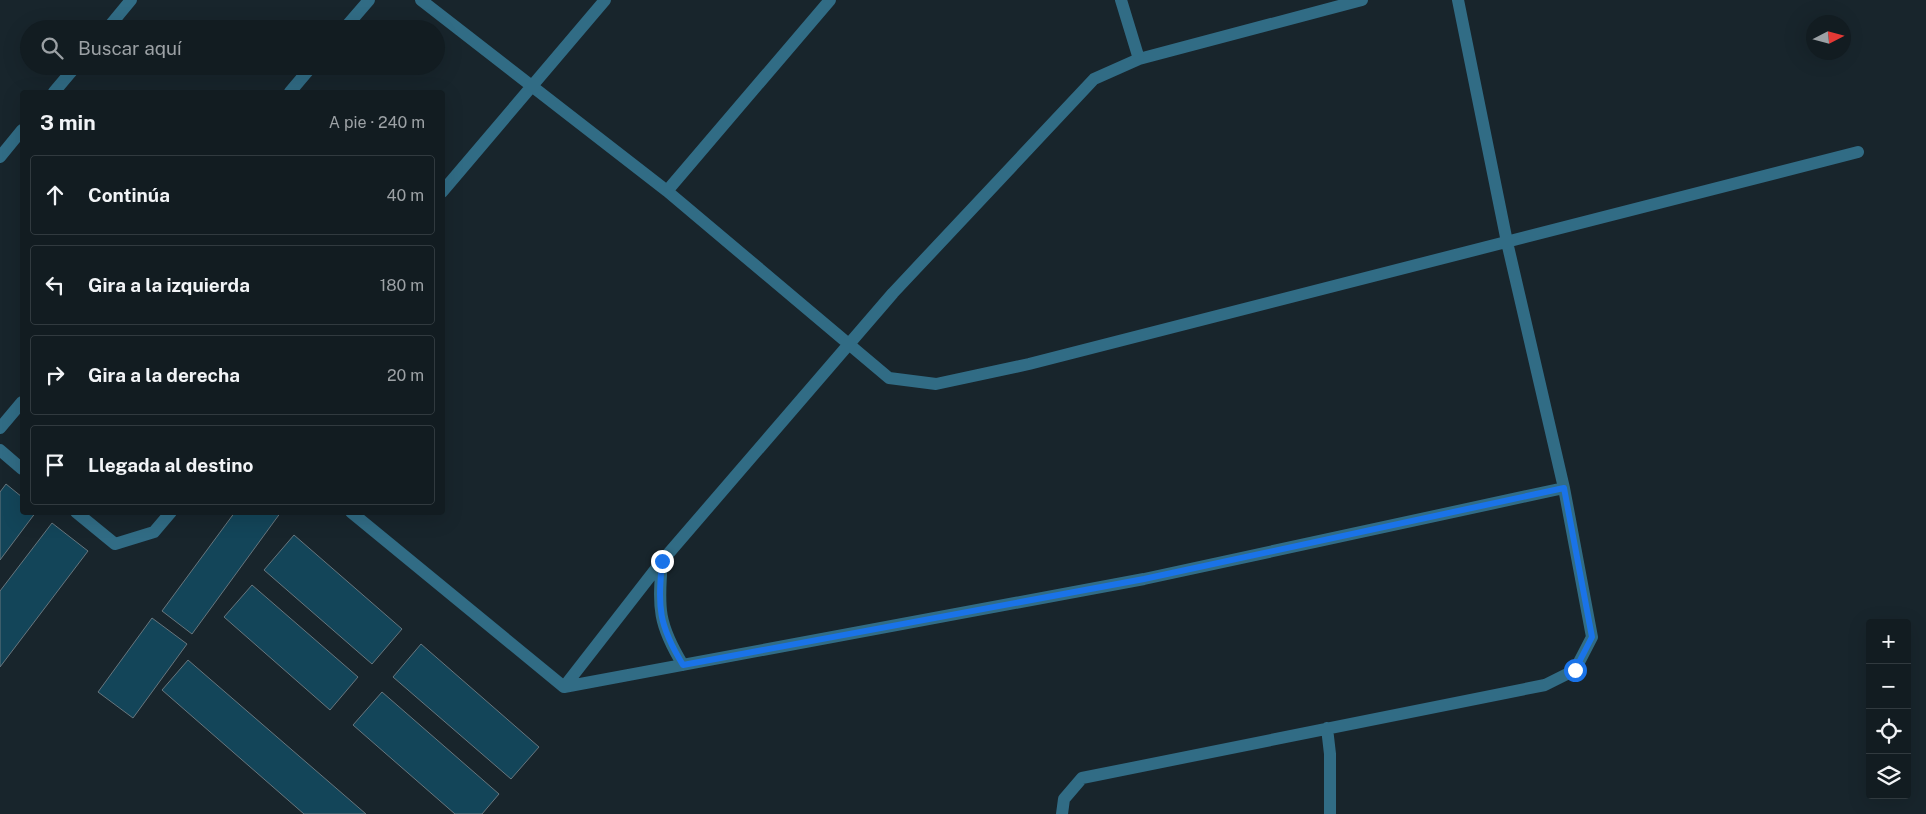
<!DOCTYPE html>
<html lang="es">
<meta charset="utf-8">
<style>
:root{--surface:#121c21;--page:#1b252a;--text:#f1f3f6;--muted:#9ca1a5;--line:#313a3f}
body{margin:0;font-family:"Public Sans",sans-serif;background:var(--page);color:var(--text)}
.controls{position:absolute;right:15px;bottom:15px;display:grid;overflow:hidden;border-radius:5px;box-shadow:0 5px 20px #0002}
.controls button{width:45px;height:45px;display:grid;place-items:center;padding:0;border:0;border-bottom:1px solid var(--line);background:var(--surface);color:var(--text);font:25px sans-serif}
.compass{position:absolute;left:1806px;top:15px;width:45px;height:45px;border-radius:50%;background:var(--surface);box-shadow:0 5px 20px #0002;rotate:84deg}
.stop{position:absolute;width:15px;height:15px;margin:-11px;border:4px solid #1a73e8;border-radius:50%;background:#fff}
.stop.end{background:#1a73e8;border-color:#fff;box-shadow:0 1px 5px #0008}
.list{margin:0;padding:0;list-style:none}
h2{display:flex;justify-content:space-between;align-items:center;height:65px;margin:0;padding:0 20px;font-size:21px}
h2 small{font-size:16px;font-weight:400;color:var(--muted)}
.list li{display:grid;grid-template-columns:32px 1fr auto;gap:15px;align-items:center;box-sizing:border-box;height:80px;margin:0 10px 10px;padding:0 10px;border:1px solid var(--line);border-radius:5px}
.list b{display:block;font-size:19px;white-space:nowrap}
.list em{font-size:16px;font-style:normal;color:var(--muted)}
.icon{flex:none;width:28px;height:28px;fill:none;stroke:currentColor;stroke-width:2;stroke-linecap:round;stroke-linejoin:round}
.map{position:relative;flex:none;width:1926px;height:814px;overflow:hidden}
.search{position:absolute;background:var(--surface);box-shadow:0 5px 20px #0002;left:20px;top:20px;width:425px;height:55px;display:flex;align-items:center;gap:12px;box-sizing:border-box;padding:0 18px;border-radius:28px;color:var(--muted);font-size:19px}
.panel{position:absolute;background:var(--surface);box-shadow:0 5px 20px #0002;left:20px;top:90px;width:425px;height:425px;border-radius:5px}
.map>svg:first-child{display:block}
.building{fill:#134559;stroke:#67767e}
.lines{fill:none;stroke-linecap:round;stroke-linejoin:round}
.minor{stroke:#316c85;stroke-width:12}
.route{stroke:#1a73e8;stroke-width:6}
</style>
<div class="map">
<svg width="1926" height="814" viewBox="0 0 1926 814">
<rect width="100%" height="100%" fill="#18252c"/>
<!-- building -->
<path class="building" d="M 6,484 L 22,497 L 22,512 L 36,512 L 0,560 L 0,492 Z
M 235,512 L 281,512 L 192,634 L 162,611 Z
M 52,523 L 88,551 L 0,667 L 0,591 Z
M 294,535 L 402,629 L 372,664 L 264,570 Z
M 252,585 L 358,677 L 330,710 L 224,617 Z
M 152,618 L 187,644 L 133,718 L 98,692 Z
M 421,644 L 539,747 L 511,779 L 393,677 Z
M 188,660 L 366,814 L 304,814 L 162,690 Z
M 382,692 L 499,794 L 482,814 L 455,814 L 353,725 Z"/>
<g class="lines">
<!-- minor -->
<path class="minor" d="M 421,0 L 667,191 L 889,378 L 936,384 L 1029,364 L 1858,152
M 1121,0 L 1139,59
M 107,29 L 131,0
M 344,29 L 369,0
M 54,92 L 76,66
M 290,92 L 312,66
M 0,157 L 22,130
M 667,191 L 830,0
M 442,192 L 605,0
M 0,428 L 22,402
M 0,450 L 22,469
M 76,512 L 115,544 L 154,532 L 171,512
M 351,512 L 564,687
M 662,561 C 658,608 658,624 683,665
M 564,687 L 662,561 L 893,293 L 1094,79 L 1139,59 L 1362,0
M 564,687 L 1144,579 L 1564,488
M 1327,728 L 1330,754 L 1330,814
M 1062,814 L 1064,799 L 1082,778 L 1545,685 L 1575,670 L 1592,637 L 1564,488 L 1507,242 L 1458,0"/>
</g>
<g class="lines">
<!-- route -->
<path class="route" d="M 662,561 C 658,608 658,624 683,665 L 1144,579 L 1564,488 L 1592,637 L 1575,670"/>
</g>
</svg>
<div class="controls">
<button>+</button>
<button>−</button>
<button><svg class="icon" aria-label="locate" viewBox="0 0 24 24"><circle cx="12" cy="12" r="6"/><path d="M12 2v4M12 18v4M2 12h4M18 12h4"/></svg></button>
<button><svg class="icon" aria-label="layers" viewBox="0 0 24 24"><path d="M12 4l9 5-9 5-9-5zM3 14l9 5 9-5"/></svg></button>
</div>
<svg class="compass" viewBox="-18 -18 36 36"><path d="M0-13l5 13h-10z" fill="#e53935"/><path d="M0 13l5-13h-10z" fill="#9ca1a5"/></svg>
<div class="stop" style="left:1575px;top:670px"></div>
<div class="stop end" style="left:662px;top:561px"></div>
<div class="search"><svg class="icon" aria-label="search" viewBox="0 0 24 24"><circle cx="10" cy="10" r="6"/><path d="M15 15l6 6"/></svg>Buscar aquí</div>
<section class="panel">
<h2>3 min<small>A pie · 240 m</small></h2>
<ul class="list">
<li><svg class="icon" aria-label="ahead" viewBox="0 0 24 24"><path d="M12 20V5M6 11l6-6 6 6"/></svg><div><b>Continúa</b></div><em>40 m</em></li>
<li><svg class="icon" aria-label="left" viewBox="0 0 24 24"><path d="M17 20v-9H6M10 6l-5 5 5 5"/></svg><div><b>Gira a la izquierda</b></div><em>180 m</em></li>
<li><svg class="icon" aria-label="right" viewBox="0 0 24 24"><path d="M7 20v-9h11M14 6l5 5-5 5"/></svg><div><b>Gira a la derecha</b></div><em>20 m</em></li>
<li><svg class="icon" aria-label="arrive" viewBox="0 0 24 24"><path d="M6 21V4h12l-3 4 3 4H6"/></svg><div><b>Llegada al destino</b></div></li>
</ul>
</section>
</div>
